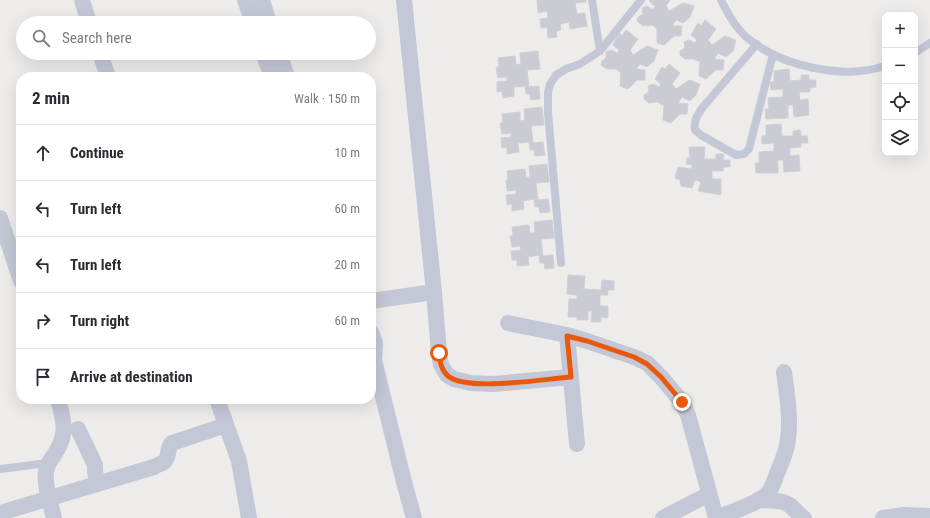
<!DOCTYPE html>
<meta charset="utf-8">
<style>
:root{--surface:#fff;--page:#f2f2f3;--text:#2b2b33;--muted:#7c7c81;--line:#e1e1e2}
body{margin:0;font-family:"Roboto Condensed",sans-serif;background:var(--page);color:var(--text)}
.controls{position:absolute;right:12px;top:12px;display:grid;overflow:hidden;border-radius:8px;box-shadow:0 4px 16px #0002}
.controls button{width:36px;height:36px;display:grid;place-items:center;padding:0;border:0;border-bottom:1px solid var(--line);background:var(--surface);color:var(--text);font:20px sans-serif}
.stop{position:absolute;width:12px;height:12px;margin:-9px;border:3px solid #ea580c;border-radius:50%;background:#fff}
.stop.end{background:#ea580c;border-color:#fff;box-shadow:0 1px 4px #0008}
.list{margin:0;padding:0;list-style:none}
h2{display:flex;justify-content:space-between;align-items:center;height:52px;margin:0;padding:0 16px;font-size:17px}
h2 small{font-size:13px;font-weight:400;color:var(--muted)}
.list li{display:grid;grid-template-columns:26px 1fr auto;gap:12px;align-items:center;box-sizing:border-box;height:56px;padding:0 16px;border-top:1px solid var(--line)}
.list b{display:block;font-size:15px;white-space:nowrap}
.list em{font-size:13px;font-style:normal;color:var(--muted)}
.icon{flex:none;width:22px;height:22px;fill:none;stroke:currentColor;stroke-width:2;stroke-linecap:round;stroke-linejoin:round}
.map{position:relative;flex:none;width:930px;height:518px;overflow:hidden}
.search{position:absolute;background:var(--surface);box-shadow:0 4px 16px #0002;left:16px;top:16px;width:360px;height:44px;display:flex;align-items:center;gap:10px;box-sizing:border-box;padding:0 14px;border-radius:22px;color:var(--muted);font-size:15px}
.panel{position:absolute;background:var(--surface);box-shadow:0 4px 16px #0002;left:16px;top:72px;width:360px;height:332px;border-radius:16px}
.map>svg:first-child{display:block}
.building{fill:#cacbd3;stroke:#cfcfd7}
.lines{fill:none;stroke-linecap:round;stroke-linejoin:round}
.service{stroke:#c4c7d6;stroke-width:8}
.minor{stroke:#c4c7d6;stroke-width:16}
.route{stroke:#ea580c;stroke-width:5}
</style>
<div class="map">
<svg width="930" height="518" viewBox="0 0 930 518">
<rect width="100%" height="100%" fill="#eeeceb"/>
<!-- building -->
<path class="building" d="M 537,0 L 586,0 L 586,2 L 575,3 L 577,14 L 585,13 L 587,26 L 570,29 L 569,22 L 560,24 L 561,30 L 556,31 L 557,37 L 548,38 L 547,27 L 541,28 L 540,19 L 548,18 L 547,11 L 538,13 Z
M 650,0 L 670,0 L 666,6 L 669,11 L 683,3 L 694,6 L 690,17 L 683,23 L 676,20 L 672,26 L 682,26 L 681,36 L 674,36 L 664,45 L 657,43 L 657,29 L 652,25 L 643,26 L 637,21 L 638,17 L 643,14 L 642,8 L 647,6 L 653,10 L 655,6 L 649,1 Z
M 705,20 L 716,29 L 708,40 L 712,45 L 725,36 L 736,40 L 733,51 L 726,57 L 718,53 L 714,59 L 724,60 L 723,70 L 716,70 L 706,79 L 699,76 L 700,62 L 694,59 L 685,59 L 680,55 L 680,51 L 685,48 L 684,42 L 689,40 L 695,43 L 697,40 L 691,35 L 698,23 L 701,26 Z
M 626,30 L 638,39 L 630,50 L 633,55 L 647,46 L 658,50 L 654,61 L 647,67 L 640,64 L 636,69 L 645,70 L 645,80 L 637,80 L 628,89 L 620,86 L 621,73 L 616,69 L 607,69 L 601,65 L 602,61 L 606,58 L 606,52 L 611,50 L 617,53 L 619,50 L 613,45 L 619,33 L 622,36 Z
M 538,51 L 540,69 L 527,70 L 529,87 L 539,86 L 540,99 L 531,100 L 530,94 L 526,94 L 525,86 L 514,87 L 514,96 L 503,98 L 502,91 L 497,92 L 497,82 L 507,81 L 507,77 L 498,78 L 496,67 L 499,67 L 498,58 L 515,56 L 516,65 L 521,64 L 520,53 Z
M 669,64 L 680,73 L 672,84 L 676,89 L 689,80 L 700,84 L 696,95 L 690,101 L 682,97 L 678,103 L 688,104 L 687,114 L 680,114 L 671,123 L 663,120 L 664,106 L 658,102 L 649,103 L 644,99 L 644,95 L 649,92 L 648,86 L 653,84 L 659,87 L 661,84 L 655,79 L 662,67 L 665,69 Z
M 789,69 L 790,81 L 801,80 L 801,75 L 809,75 L 809,80 L 816,80 L 816,87 L 810,88 L 810,92 L 799,92 L 800,100 L 808,99 L 809,115 L 794,117 L 793,105 L 788,105 L 788,118 L 766,119 L 765,109 L 769,109 L 768,98 L 783,97 L 783,89 L 771,90 L 770,82 L 774,82 L 774,71 Z
M 542,107 L 544,125 L 531,126 L 533,143 L 543,142 L 545,155 L 535,156 L 534,150 L 530,150 L 529,142 L 518,143 L 519,152 L 507,154 L 507,147 L 502,148 L 501,138 L 511,137 L 511,133 L 502,134 L 500,123 L 503,123 L 502,114 L 520,112 L 520,121 L 525,120 L 524,109 Z
M 781,124 L 782,136 L 793,136 L 793,131 L 800,130 L 801,136 L 807,136 L 808,143 L 801,143 L 801,147 L 790,148 L 790,156 L 799,155 L 800,171 L 784,172 L 783,160 L 778,160 L 778,173 L 756,173 L 755,163 L 759,163 L 759,152 L 774,151 L 774,143 L 762,144 L 762,136 L 766,136 L 766,125 Z
M 689,147 L 705,147 L 704,159 L 716,159 L 716,154 L 724,154 L 723,160 L 730,160 L 730,167 L 724,167 L 723,171 L 712,171 L 712,179 L 721,179 L 721,195 L 698,191 L 701,182 L 695,180 L 692,188 L 681,186 L 680,180 L 675,178 L 678,167 L 692,169 L 692,165 L 686,164 L 687,158 L 690,158 Z
M 547,164 L 549,182 L 536,183 L 538,200 L 548,199 L 550,212 L 540,213 L 539,207 L 535,207 L 534,199 L 523,201 L 524,209 L 512,211 L 512,204 L 507,205 L 506,195 L 516,194 L 516,190 L 507,191 L 506,180 L 508,180 L 507,171 L 525,169 L 526,177 L 530,177 L 529,166 Z
M 552,220 L 554,238 L 541,239 L 543,256 L 553,255 L 554,268 L 545,269 L 544,263 L 540,263 L 539,255 L 528,257 L 529,265 L 517,266 L 517,260 L 512,260 L 511,251 L 521,250 L 520,246 L 512,247 L 510,236 L 513,236 L 512,227 L 529,225 L 530,233 L 535,233 L 534,222 Z
M 568,275 L 585,276 L 584,289 L 601,290 L 602,280 L 614,281 L 614,290 L 608,290 L 608,295 L 600,295 L 600,306 L 608,306 L 608,318 L 601,317 L 601,322 L 591,322 L 592,311 L 588,311 L 588,320 L 577,320 L 577,317 L 568,317 L 569,299 L 577,299 L 577,295 L 567,294 Z"/>
<g class="lines">
<!-- service -->
<path class="service" d="M 592,0 L 600,51
M 721,0 C 728,14 734,25 745,36 C 779,66 842,80 885,66
M 757,44 L 703,107 C 697,116 694,119 695,130 L 701,135 L 736,155 L 744,154 L 749,149 L 773,54
M 915,53 L 930,43
M 561,263 L 548,112 L 548,93 L 550,84 L 556,75 L 566,69 L 580,64 L 600,51 L 641,0
M 0,469 L 48,463"/>
<!-- minor -->
<path class="minor" d="M 82,0 L 89,23
M 245,0 L 253,23
M 262,0 L 269,23
M 100,53 L 108,77
M 263,53 L 272,77
M 279,53 L 287,77
M 0,218 L 21,281
M 434,292 L 439,353 L 441,365 L 447,375 L 454,379 L 471,383 L 493,384 L 571,377
M 371,301 L 434,292 L 404,0
M 508,323 L 567,335 L 587,341 L 634,357 L 647,363 L 661,377 L 682,402 L 688,415 L 716,518 C 730,512 757,505 768,493 C 773,487 775,478 778,471 C 782,461 787,451 788,439 C 791,418 787,394 784,372
M 371,332 L 375,343 L 374,360 L 404,482 L 414,518
M 567,335 L 577,444
M 217,399 L 239,461 L 249,518
M 78,429 L 95,465 L 95,470 L 97,484
M 758,500 C 769,501 784,499 792,507 C 796,511 799,515 804,518
M 0,513 L 154,467 C 157,465 161,464 164,462 C 170,457 166,450 172,443 L 226,425
M 54,518 C 51,505 44,485 46,472 C 48,460 52,460 57,450 C 68,432 63,418 58,399
M 663,518 L 709,494
M 883,518 L 904,515 L 930,516"/>
</g>
<g class="lines">
<!-- route -->
<path class="route" d="M 439,353 C 440,361 441,370 448,376 C 468,392 544,379 571,377 L 567,336 L 587,341 L 634,357 L 647,364 L 661,377 L 682,402"/>
</g>
</svg>
<div class="controls">
<button>+</button>
<button>−</button>
<button><svg class="icon" aria-label="locate" viewBox="0 0 24 24"><circle cx="12" cy="12" r="6"/><path d="M12 2v4M12 18v4M2 12h4M18 12h4"/></svg></button>
<button><svg class="icon" aria-label="layers" viewBox="0 0 24 24"><path d="M12 4l9 5-9 5-9-5zM3 14l9 5 9-5"/></svg></button>
</div>
<div class="stop" style="left:439px;top:353px"></div>
<div class="stop end" style="left:682px;top:402px"></div>
<div class="search"><svg class="icon" aria-label="search" viewBox="0 0 24 24"><circle cx="10" cy="10" r="6"/><path d="M15 15l6 6"/></svg>Search here</div>
<section class="panel">
<h2>2 min<small>Walk · 150 m</small></h2>
<ul class="list">
<li><svg class="icon" aria-label="ahead" viewBox="0 0 24 24"><path d="M12 20V5M6 11l6-6 6 6"/></svg><div><b>Continue</b></div><em>10 m</em></li>
<li><svg class="icon" aria-label="left" viewBox="0 0 24 24"><path d="M17 20v-9H6M10 6l-5 5 5 5"/></svg><div><b>Turn left</b></div><em>60 m</em></li>
<li><svg class="icon" aria-label="left" viewBox="0 0 24 24"><path d="M17 20v-9H6M10 6l-5 5 5 5"/></svg><div><b>Turn left</b></div><em>20 m</em></li>
<li><svg class="icon" aria-label="right" viewBox="0 0 24 24"><path d="M7 20v-9h11M14 6l5 5-5 5"/></svg><div><b>Turn right</b></div><em>60 m</em></li>
<li><svg class="icon" aria-label="arrive" viewBox="0 0 24 24"><path d="M6 21V4h12l-3 4 3 4H6"/></svg><div><b>Arrive at destination</b></div></li>
</ul>
</section>
</div>
